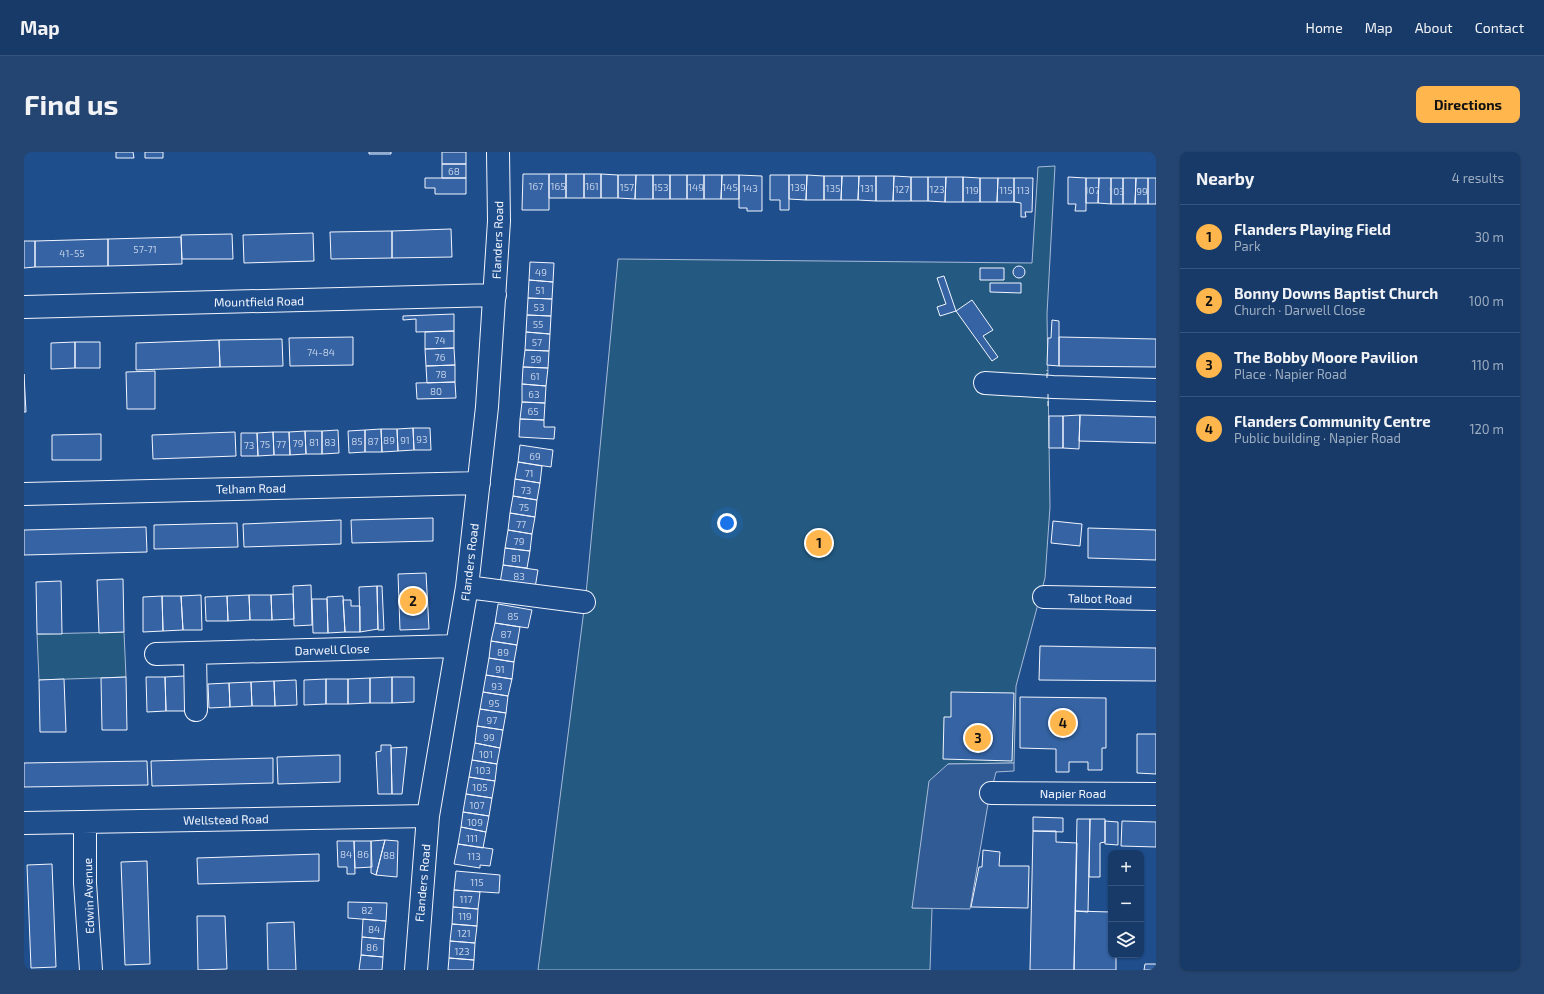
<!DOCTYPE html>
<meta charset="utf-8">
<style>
:root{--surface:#173a69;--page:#244571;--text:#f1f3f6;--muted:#9eadc0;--line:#36547d;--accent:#ffb74d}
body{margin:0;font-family:"Exo 2",sans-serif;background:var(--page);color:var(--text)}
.controls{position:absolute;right:12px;bottom:12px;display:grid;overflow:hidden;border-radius:8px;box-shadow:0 1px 3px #0004}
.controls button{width:36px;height:36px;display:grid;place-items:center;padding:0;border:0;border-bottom:1px solid var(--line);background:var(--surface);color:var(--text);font:20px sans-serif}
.you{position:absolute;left:703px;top:371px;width:14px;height:14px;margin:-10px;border:3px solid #fff;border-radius:50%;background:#1a73e8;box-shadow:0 0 0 6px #1a73e833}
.badge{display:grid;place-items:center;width:26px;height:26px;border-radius:50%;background:var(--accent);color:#111;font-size:13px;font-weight:700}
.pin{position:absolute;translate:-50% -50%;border:2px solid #fff;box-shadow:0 1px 4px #0006}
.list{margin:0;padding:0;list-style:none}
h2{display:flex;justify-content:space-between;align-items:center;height:52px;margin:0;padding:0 16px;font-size:17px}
h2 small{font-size:13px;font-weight:400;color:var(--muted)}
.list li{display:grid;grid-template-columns:26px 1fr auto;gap:12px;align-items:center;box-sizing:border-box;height:64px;padding:0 16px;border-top:1px solid var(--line)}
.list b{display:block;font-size:15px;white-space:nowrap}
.list p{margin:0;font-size:13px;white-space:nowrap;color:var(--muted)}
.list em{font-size:13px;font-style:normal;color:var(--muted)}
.icon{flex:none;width:22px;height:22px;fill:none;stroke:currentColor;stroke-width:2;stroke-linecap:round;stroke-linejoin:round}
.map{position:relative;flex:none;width:1132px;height:818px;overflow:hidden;border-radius:8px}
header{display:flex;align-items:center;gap:24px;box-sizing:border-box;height:56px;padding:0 20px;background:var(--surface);border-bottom:1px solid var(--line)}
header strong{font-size:19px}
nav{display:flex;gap:22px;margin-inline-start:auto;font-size:14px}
.intro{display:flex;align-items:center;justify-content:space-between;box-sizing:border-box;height:96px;padding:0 24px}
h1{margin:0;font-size:28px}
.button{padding:10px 18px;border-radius:8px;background:var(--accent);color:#111;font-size:14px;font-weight:700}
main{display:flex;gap:24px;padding:0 24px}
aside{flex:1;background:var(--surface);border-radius:8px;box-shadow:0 1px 3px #0004}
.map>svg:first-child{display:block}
.green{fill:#245a82;stroke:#a8bbd7}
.parking{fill:#305b95;stroke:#a8bbd7}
.building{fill:#3563a3;stroke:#f2f6ff}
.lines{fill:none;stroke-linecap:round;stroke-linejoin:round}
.minor-casing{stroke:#f2f6ff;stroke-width:24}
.minor{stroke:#1f4e8c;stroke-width:22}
.fence{stroke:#f2f6ff;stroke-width:1;stroke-dasharray:5 2;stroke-linecap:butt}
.labels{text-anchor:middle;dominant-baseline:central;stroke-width:3;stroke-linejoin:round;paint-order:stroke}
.number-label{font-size:10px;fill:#c3d1e8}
.street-label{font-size:12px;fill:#f2f6ff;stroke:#1f4e8c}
</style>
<header>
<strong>Map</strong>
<nav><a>Home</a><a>Map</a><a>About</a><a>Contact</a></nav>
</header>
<div class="intro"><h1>Find us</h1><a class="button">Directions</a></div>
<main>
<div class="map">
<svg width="1132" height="818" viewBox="0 0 1132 818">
<rect width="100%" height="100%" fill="#1f4e8c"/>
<!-- green -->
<path class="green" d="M 1031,14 L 1023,162 L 1026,355 L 1021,426 L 992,534 L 990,611 L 924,612 L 888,756 L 908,756 L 906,818 L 514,818 L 562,442 L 594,107 L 1008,111 L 1014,15 Z
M 100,480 L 102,525 L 15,528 L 13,482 Z"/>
<!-- parking -->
<path class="parking" d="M 990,611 L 990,619 L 972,620 L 964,652 L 946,757 L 888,756 L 905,629 L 924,612 Z"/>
<!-- building -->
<path class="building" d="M 92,0 L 109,0 L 110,6 L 92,6 Z
M 121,0 L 139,0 L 139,6 L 121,6 Z
M 345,0 L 367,0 L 367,2 L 345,2 Z
M 418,0 L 442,0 L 442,12 L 418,12 Z
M 418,12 L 442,12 L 442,26 L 418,26 Z
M 499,22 L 525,22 L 525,58 L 498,58 Z
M 525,22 L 542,22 L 542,46 L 525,46 Z
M 542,22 L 560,22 L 560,46 L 542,46 Z
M 560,22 L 577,22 L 577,46 L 560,46 Z
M 577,22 L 594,23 L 594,46 L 577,46 Z
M 594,23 L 612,23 L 611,47 L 594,46 Z
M 612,23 L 629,23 L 629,47 L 611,47 Z
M 629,23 L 646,23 L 646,47 L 629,47 Z
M 646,23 L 663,23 L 663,47 L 646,47 Z
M 663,23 L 680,23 L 680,47 L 663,47 Z
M 680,23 L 698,23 L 697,47 L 680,47 Z
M 698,23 L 715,23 L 715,47 L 697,47 Z
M 715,23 L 738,24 L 738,59 L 723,59 L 723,56 L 715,56 Z
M 746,23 L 765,23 L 765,58 L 756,58 L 756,48 L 746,48 Z
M 765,23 L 783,23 L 782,48 L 765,47 Z
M 783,23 L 800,24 L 800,48 L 782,48 Z
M 800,24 L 818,24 L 817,48 L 800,48 Z
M 818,24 L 835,24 L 834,48 L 817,48 Z
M 835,24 L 852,24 L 852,49 L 834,48 Z
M 852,24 L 870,24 L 869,49 L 852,49 Z
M 870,24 L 887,25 L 887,49 L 869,49 Z
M 887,25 L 904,25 L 904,49 L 887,49 Z
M 904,25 L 922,25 L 921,50 L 904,49 Z
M 922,25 L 939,25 L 939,50 L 921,50 Z
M 939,25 L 956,26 L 956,50 L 939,50 Z
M 1044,25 L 1062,26 L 1062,59 L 1051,59 L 1052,52 L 1044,52 Z
M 401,26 L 442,26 L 442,42 L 411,42 L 411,36 L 401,36 Z
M 956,26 L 974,26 L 973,50 L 956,50 Z
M 974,26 L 990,26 L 990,50 L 973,50 Z
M 990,26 L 1009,26 L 1008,60 L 1001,60 L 1002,65 L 997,65 L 997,51 L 990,50 Z
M 1062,26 L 1075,26 L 1074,51 L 1062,51 Z
M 1075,26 L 1087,26 L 1087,52 L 1074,51 Z
M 1087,26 L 1099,26 L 1099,52 L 1087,52 Z
M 1099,26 L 1112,26 L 1111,52 L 1099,52 Z
M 1112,26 L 1124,26 L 1124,52 L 1111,52 Z
M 1124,26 L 1132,26 L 1132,52 L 1124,52 Z
M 427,77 L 428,105 L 368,106 L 368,79 Z
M 368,79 L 368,106 L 307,107 L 306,80 Z
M 289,81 L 290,109 L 220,111 L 219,83 Z
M 208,82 L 209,107 L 158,107 L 157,83 Z
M 157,85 L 158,112 L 84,114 L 84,87 Z
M 84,87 L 84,114 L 11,115 L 11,89 Z
M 0,89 L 11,89 L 11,115 L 0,116 Z
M 506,110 L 530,111 L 529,130 L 505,128 Z
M989 120a6 6 0 1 1 12 0a6 6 0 1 1-12 0Z
M 956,116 L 980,116 L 980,128 L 956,128 Z
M 920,124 L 932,159 L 916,164 L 913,155 L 922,152 L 913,126 Z
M 505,128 L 529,130 L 528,147 L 504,146 Z
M 966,131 L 997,131 L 997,141 L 966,140 Z
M 504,146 L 528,147 L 527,164 L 503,163 Z
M 948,148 L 969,178 L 959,184 L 974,205 L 968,209 L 932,159 Z
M 430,162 L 430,179 L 392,180 L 392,167 L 379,168 L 379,164 Z
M 503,163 L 527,164 L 526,182 L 502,180 Z
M 1028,168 L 1035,169 L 1035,214 L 1023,213 L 1024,186 L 1027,186 Z
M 430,179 L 430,196 L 401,197 L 401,180 Z
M 502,180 L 526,182 L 525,199 L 501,198 Z
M 329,185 L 329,213 L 266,214 L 265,186 Z
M 1035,185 L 1132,187 L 1132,215 L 1035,214 Z
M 258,187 L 259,214 L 196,215 L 195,188 Z
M 195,188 L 196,215 L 112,218 L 112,191 Z
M 51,190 L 76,190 L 76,216 L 51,216 Z
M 51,190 L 51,216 L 27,217 L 27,191 Z
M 430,196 L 431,213 L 402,214 L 401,197 Z
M 501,198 L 525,199 L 524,216 L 499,215 Z
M 431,213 L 431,230 L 403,231 L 402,214 Z
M 499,215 L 524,216 L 522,234 L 498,232 Z
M 131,219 L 131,257 L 103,257 L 102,220 Z
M 0,222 L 2,260 L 0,260 Z
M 431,230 L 432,246 L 393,247 L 392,231 Z
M 498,232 L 522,234 L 521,251 L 498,250 Z
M 498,250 L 521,251 L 520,268 L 496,267 Z
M 1056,263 L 1132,265 L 1132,291 L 1055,289 Z
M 1056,263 L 1055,297 L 1039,296 L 1039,264 Z
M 1025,264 L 1039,264 L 1039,296 L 1025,296 Z
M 496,267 L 520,268 L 520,275 L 531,275 L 530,287 L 495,285 Z
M 389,276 L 406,276 L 407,298 L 390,298 Z
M 389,276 L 390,298 L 374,299 L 373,277 Z
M 357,277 L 358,300 L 341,300 L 341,278 Z
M 357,277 L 373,277 L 374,299 L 358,300 Z
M 314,278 L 315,301 L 298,302 L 298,279 Z
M 341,278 L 341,300 L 325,301 L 324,279 Z
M 281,279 L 298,279 L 298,302 L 282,302 Z
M 281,279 L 282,302 L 266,303 L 265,280 Z
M 211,280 L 212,304 L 129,307 L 128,283 Z
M 249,280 L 265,280 L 266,303 L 250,303 Z
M 249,280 L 250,303 L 234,304 L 233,281 Z
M 217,281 L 233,281 L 234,304 L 217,304 Z
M 77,282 L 77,308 L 28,308 L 28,283 Z
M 496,293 L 529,298 L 527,315 L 494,310 Z
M 494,310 L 518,314 L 516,331 L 491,327 Z
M 491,327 L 516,331 L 513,348 L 489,344 Z
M 489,344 L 513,348 L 511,365 L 486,361 Z
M 486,361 L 511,365 L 508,382 L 484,378 Z
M 409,366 L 409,389 L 328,391 L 327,368 Z
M 317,368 L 317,392 L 220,395 L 219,372 Z
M 1029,369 L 1058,372 L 1056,394 L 1027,391 Z
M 213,371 L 214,395 L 130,397 L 130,373 Z
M 122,375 L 123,400 L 0,403 L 0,378 Z
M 1064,376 L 1132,378 L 1132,408 L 1064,406 Z
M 484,378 L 508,382 L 506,399 L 481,396 Z
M 481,396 L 506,399 L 503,416 L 479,413 Z
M 479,413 L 514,418 L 511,436 L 476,431 Z
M 402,421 L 405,477 L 376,478 L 374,422 Z
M 99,427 L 100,480 L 75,481 L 73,428 Z
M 37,429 L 38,482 L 13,482 L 12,430 Z
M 287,433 L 288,473 L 270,474 L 269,434 Z
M 353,434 L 358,434 L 360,478 L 354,478 Z
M 353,434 L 354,477 L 336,480 L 335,435 Z
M 269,442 L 270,467 L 248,468 L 247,443 Z
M 177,443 L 178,478 L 159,478 L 157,444 Z
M 225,443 L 226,468 L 204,469 L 203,444 Z
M 225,443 L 247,443 L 248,468 L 226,468 Z
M 138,444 L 139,479 L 119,480 L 119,445 Z
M 138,444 L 157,444 L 159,478 L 139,479 Z
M 203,444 L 204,469 L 182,469 L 181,445 Z
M 319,444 L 321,480 L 304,481 L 303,445 Z
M 288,447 L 303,447 L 304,481 L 289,481 Z
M 319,448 L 327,448 L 327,454 L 336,454 L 336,480 L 321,480 Z
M 474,452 L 508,458 L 504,476 L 471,471 Z
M 471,471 L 496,475 L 493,493 L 467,489 Z
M 467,489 L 493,493 L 490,510 L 465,506 Z
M 1016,494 L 1132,496 L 1132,529 L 1015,528 Z
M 465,506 L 490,510 L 488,527 L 462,523 Z
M 462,523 L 488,527 L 484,544 L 459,540 Z
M 161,524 L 162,559 L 142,559 L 141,525 Z
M 102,525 L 103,578 L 78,578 L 77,526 Z
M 122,525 L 141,525 L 142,559 L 123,560 Z
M 368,525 L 390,525 L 390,550 L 368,551 Z
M 368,525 L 368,551 L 346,551 L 346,526 Z
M 346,526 L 346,551 L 324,552 L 324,527 Z
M 40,527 L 42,580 L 16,580 L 15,528 Z
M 302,527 L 302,552 L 280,553 L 280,528 Z
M 302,527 L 324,527 L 324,552 L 302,552 Z
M 272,528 L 273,553 L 251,554 L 250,529 Z
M 250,529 L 251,554 L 228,554 L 227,530 Z
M 227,530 L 228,554 L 206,555 L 205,531 Z
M 205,531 L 206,555 L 185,556 L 184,532 Z
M 459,540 L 484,544 L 482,561 L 456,557 Z
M 927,540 L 990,541 L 988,609 L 919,607 L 920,565 L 927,565 Z
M 996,545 L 1082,546 L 1082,596 L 1078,596 L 1078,618 L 1064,618 L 1064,610 L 1045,610 L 1045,620 L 1032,620 L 1032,597 L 996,596 Z
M 456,557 L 482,561 L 479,578 L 453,574 Z
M 453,574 L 479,578 L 476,596 L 451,591 Z
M 1113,582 L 1132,582 L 1132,622 L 1113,621 Z
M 451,591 L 476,596 L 473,612 L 448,608 Z
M 357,593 L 367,593 L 368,642 L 354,642 L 352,600 L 357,599 Z
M 383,595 L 378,642 L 368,642 L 367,596 Z
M 316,603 L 316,630 L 254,632 L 253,605 Z
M 249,606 L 249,631 L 128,634 L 127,609 Z
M 448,608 L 473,612 L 471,629 L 445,625 Z
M 123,609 L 124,633 L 0,635 L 0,611 Z
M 445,625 L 471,629 L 468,646 L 442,642 Z
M 442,642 L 468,646 L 465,664 L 439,660 Z
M 439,660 L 465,664 L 462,680 L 437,675 Z
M 1009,665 L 1039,666 L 1039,680 L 1009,679 Z
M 1053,667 L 1066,667 L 1064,760 L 1051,759 Z
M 1066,667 L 1081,667 L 1081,690 L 1076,691 L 1076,725 L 1065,725 Z
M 1081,669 L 1094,670 L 1094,693 L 1081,692 Z
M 1098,669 L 1132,670 L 1132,695 L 1097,694 Z
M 437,675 L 462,680 L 459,696 L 434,692 Z
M 1009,679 L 1032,679 L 1032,690 L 1053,691 L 1050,818 L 1006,818 Z
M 361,688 L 374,689 L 373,725 L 352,723 Z
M 361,688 L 352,723 L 347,721 L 347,689 Z
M 313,689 L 330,689 L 331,722 L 323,722 L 323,715 L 314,715 Z
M 330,689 L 347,689 L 348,715 L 331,716 Z
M 434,692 L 469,697 L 466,714 L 456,713 L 456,716 L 430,712 Z
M 959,698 L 976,700 L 975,714 L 1005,714 L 1004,756 L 947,755 L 955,715 L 958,715 Z
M 295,702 L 295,729 L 174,732 L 173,706 Z
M 123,709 L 126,812 L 101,813 L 97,710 Z
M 28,712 L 32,815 L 7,816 L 3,713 Z
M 432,719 L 476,723 L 475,741 L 430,738 Z
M 430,738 L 456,740 L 454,757 L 429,755 Z
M 324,750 L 363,751 L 362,769 L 324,766 Z
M 429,755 L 454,757 L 453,774 L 428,772 Z
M 1051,759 L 1087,760 L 1087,803 L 1092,803 L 1092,818 L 1050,818 Z
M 173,764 L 201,764 L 203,817 L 174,818 Z
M 339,767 L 362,769 L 360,787 L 338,785 Z
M 270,770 L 272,818 L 244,818 L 243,771 Z
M 428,772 L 453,774 L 451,791 L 426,789 Z
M 338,785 L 360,787 L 359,805 L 337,803 Z
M 426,789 L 451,791 L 450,808 L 425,806 Z
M 337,803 L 359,805 L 358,818 L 335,818 Z
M 425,806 L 450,808 L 449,818 L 424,818 Z
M 1121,812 L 1132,812 L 1132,818 L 1120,818 Z"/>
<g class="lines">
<defs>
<path id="minor" d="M 0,155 L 471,143
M 961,231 L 1029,235 L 1132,238
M 0,342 L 455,331
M 443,435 L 560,450
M 1020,445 L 1132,447
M 171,501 L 172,558
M 132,502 L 433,494
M 967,641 L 1132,642
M 61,670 L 61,731 L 67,818
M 0,671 L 404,664
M 392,818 L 404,664 L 443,435 L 463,255 L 475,69 L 474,0"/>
</defs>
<!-- minor casing -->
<use href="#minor" class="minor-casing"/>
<!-- minor -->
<use href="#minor" class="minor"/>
<!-- fence -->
<path class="fence" d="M 1023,226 L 1023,218
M 1024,242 L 1024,254"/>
</g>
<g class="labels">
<!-- number labels -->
<g class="number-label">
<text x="430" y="19">68</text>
<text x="512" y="34">167</text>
<text x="534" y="34">165</text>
<text x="568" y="34">161</text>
<text x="603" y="35">157</text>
<text x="637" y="35">153</text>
<text x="672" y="35">149</text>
<text x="706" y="35">145</text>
<text x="774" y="35">139</text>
<text x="726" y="36">143</text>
<text x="809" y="36">135</text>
<text x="843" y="36">131</text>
<text x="878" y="37">127</text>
<text x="913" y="37">123</text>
<text x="948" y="38">119</text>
<text x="982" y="38">115</text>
<text x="999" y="38">113</text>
<text x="1068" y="38">107</text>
<text x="1093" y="39">103</text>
<text x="1118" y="39">99</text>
<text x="121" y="97">57-71</text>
<text x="48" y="101">41-55</text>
<text x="517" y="120">49</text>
<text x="516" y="138">51</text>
<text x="515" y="155">53</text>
<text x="514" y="172">55</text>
<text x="416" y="188">74</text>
<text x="513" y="190">57</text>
<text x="297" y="200">74-84</text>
<text x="416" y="205">76</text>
<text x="512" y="207">59</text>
<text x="417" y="222">78</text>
<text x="511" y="224">61</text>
<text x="412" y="239">80</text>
<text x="510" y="242">63</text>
<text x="509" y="259">65</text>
<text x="398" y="287">93</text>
<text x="365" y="288">89</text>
<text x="381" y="288">91</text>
<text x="333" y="289">85</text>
<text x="349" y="289">87</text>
<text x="290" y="290">81</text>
<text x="306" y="290">83</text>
<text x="274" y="291">79</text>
<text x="241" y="292">75</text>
<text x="257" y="292">77</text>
<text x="225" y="293">73</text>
<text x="511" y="304">69</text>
<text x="505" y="321">71</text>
<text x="502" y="338">73</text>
<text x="500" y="355">75</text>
<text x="497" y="372">77</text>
<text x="495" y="389">79</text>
<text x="492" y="406">81</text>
<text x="495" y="424">83</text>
<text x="489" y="464">85</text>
<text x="482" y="482">87</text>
<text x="479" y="500">89</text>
<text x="476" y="517">91</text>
<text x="473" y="534">93</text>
<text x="470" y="551">95</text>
<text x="468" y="568">97</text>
<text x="465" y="585">99</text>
<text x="462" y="602">101</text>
<text x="459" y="618">103</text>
<text x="456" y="635">105</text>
<text x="453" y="653">107</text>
<text x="451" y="670">109</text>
<text x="448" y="686">111</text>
<text x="322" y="702">84</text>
<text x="339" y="702">86</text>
<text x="365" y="703">88</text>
<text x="450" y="704">113</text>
<text x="453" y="730">115</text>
<text x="442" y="747">117</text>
<text x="343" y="758">82</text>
<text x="441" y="764">119</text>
<text x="350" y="777">84</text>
<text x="440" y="781">121</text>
<text x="348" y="795">86</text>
<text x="438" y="799">123</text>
</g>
<!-- street labels -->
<g class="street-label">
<text transform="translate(473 88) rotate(-88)">Flanders Road</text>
<text transform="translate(235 149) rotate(-1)">Mountfield Road</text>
<text transform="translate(227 336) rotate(-1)">Telham Road</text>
<text transform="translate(445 410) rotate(-83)">Flanders Road</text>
<text transform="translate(1076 446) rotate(1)">Talbot Road</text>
<text transform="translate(308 497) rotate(-2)">Darwell Close</text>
<text x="1049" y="641">Napier Road</text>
<text transform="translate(202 667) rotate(-1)">Wellstead Road</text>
<text transform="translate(398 731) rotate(-85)">Flanders Road</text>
<text transform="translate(64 744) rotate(-92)">Edwin Avenue</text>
</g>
</g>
</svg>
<div class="controls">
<button>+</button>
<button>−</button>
<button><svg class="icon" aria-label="layers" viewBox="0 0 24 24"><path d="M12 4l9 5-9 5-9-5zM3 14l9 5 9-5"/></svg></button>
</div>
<div class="you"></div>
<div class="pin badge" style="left:795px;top:391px">1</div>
<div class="pin badge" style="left:389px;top:449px">2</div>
<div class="pin badge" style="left:954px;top:586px">3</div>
<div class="pin badge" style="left:1039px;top:571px">4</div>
</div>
<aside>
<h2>Nearby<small>4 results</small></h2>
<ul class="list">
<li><span class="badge">1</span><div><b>Flanders Playing Field</b><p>Park</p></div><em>30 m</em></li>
<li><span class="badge">2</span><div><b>Bonny Downs Baptist Church</b><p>Church · Darwell Close</p></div><em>100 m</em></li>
<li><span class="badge">3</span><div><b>The Bobby Moore Pavilion</b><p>Place · Napier Road</p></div><em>110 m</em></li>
<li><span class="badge">4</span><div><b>Flanders Community Centre</b><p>Public building · Napier Road</p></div><em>120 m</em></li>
</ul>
</aside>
</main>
